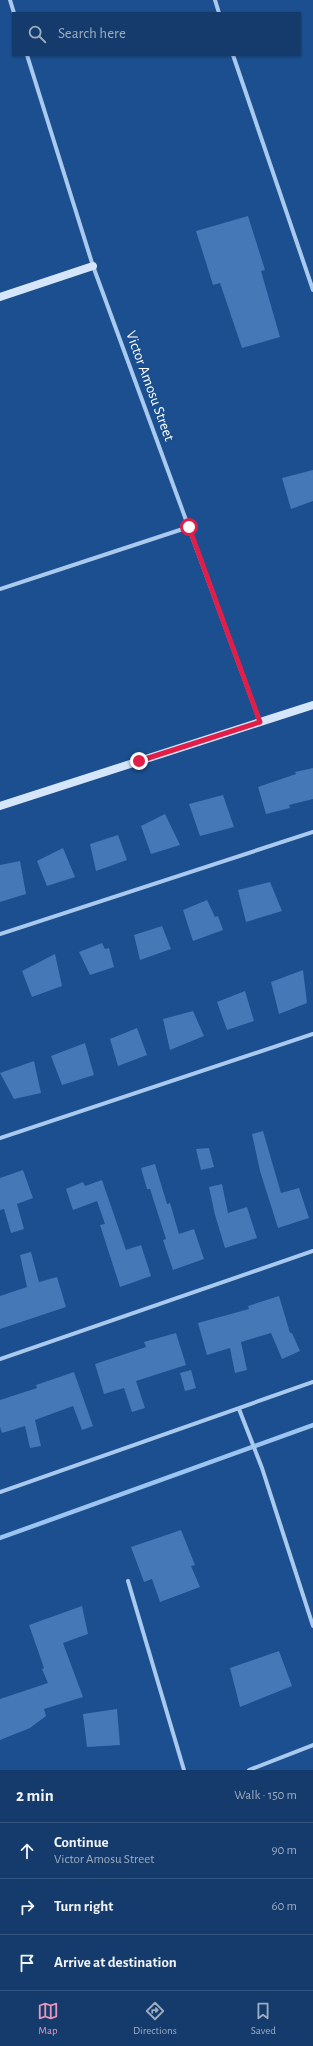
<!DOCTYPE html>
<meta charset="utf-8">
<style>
:root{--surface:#143b6b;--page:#214673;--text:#f1f3f6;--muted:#9dadc1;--line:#33557e;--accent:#e797bd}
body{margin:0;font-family:"Alegreya Sans",sans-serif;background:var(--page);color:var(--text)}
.stop{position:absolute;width:12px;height:12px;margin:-9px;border:3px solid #e11d48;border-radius:50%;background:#fff}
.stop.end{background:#e11d48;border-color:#fff;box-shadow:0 1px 4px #0008}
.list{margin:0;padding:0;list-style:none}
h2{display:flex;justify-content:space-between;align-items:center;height:52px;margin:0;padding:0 16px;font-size:17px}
h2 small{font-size:13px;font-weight:400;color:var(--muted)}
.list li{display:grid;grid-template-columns:26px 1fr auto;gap:12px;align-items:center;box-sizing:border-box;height:56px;padding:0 16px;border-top:1px solid var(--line)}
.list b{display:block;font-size:15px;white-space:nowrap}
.list p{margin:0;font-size:13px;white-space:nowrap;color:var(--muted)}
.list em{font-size:13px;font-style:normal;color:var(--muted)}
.icon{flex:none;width:22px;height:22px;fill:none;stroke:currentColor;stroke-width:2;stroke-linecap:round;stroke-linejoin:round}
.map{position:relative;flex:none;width:313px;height:1770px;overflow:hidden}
.search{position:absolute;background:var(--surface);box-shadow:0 1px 3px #0004;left:12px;right:12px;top:12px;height:44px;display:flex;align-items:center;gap:10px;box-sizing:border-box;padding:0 14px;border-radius:0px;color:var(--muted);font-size:15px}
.sheet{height:220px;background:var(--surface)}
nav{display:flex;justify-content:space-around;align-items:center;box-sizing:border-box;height:56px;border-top:1px solid var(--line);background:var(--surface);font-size:11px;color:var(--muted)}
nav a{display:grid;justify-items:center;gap:2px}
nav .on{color:var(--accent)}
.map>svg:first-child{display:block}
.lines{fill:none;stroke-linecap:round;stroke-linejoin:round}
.stream{stroke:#9cc4f0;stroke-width:4.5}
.building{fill:#4478b7}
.street{stroke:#a9c9ee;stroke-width:4}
.secondary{stroke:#d6e6fa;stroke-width:8}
.route{stroke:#e11d48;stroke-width:5}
.labels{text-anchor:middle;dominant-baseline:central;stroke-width:4;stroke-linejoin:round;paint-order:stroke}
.street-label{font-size:15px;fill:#fff;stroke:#1b4f8f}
</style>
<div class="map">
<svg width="313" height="1770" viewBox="0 0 313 1770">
<rect width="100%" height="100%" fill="#1b4f8f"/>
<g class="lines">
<!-- stream -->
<path class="stream" d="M 0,1538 L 313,1425"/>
</g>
<!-- building -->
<path class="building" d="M 248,216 L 265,270 L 261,271 L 280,337 L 242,348 L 220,283 L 213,285 L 196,231 Z
M 313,470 L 313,501 L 291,509 L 282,478 Z
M 313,768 L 313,799 L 289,805 L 290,808 L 266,814 L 258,787 L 296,774 L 295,772 Z
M 223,795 L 234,827 L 200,836 L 189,804 Z
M 165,814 L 180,845 L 151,854 L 141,826 Z
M 118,835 L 127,860 L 96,871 L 90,844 Z
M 63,848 L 75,877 L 47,886 L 37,861 Z
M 20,861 L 26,894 L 0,902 L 0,865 Z
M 270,882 L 282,911 L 246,922 L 238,890 Z
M 207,900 L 215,917 L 218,916 L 223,930 L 193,941 L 183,910 Z
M 162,926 L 171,949 L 140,960 L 134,935 Z
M 102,943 L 105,949 L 109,948 L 114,967 L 90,975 L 79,952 Z
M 55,954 L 62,986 L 32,997 L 22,971 Z
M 303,970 L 307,1003 L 279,1014 L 271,982 Z
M 245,991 L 254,1021 L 227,1030 L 217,1002 Z
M 193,1011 L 204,1036 L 170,1050 L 163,1019 Z
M 137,1028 L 147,1055 L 118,1066 L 110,1039 Z
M 85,1043 L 94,1075 L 62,1085 L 51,1056 Z
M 34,1061 L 41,1093 L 14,1099 L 0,1073 Z
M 263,1131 L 281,1193 L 299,1188 L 309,1218 L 278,1228 L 260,1171 L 252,1134 Z
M 209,1148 L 214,1167 L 201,1170 L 196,1149 Z
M 155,1164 L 167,1204 L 170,1203 L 179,1234 L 194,1229 L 204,1259 L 173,1270 L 163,1240 L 166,1239 L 150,1189 L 147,1189 L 141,1168 Z
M 23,1170 L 33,1198 L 17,1204 L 24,1229 L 11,1233 L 4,1209 L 0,1210 L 0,1178 Z
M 102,1180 L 126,1250 L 141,1245 L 151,1276 L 120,1287 L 100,1225 L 105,1224 L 97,1201 L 73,1210 L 66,1189 L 83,1182 L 85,1186 Z
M 222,1184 L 228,1213 L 247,1207 L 257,1238 L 225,1248 L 215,1215 L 209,1187 Z
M 31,1252 L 39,1282 L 57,1277 L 66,1307 L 0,1329 L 0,1296 L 27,1287 L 20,1255 Z
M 279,1296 L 290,1333 L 292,1333 L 300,1351 L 282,1359 L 271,1333 L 241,1342 L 247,1370 L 235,1373 L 230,1348 L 207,1355 L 198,1323 L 249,1309 L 248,1306 Z
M 176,1333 L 186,1365 L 136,1381 L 145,1408 L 132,1412 L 124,1388 L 104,1394 L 95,1364 L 146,1347 L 144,1342 Z
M 191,1370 L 196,1388 L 185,1391 L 180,1373 Z
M 74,1372 L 93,1426 L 82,1430 L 73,1406 L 35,1420 L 41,1446 L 30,1448 L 25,1426 L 2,1433 L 0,1427 L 0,1400 L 37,1388 L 36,1385 Z
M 181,1530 L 195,1565 L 191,1566 L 200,1587 L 160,1602 L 152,1579 L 144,1582 L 131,1547 Z
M 82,1606 L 88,1634 L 63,1643 L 83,1697 L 44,1709 L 46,1716 L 30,1728 L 0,1740 L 0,1699 L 48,1683 L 42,1669 L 44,1668 L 29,1625 Z
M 279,1651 L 292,1686 L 240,1707 L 230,1668 Z
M 117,1709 L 120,1745 L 87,1747 L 83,1714 Z"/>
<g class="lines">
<!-- street -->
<path class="street" d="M 10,0 L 14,13
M 215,0 L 219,13
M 27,55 L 93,266 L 260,722
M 233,55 L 313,290
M 0,589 L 189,527
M 0,934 L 313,832
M 0,1138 L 313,1034
M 0,1359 L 313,1251
M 239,1409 L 262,1468 L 313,1626
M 0,1492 L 313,1382
M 128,1581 L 184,1770
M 249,1770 L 313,1745"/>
<!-- secondary -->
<path class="secondary" d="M 0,297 L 93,266
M 0,806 L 313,705"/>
</g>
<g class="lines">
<!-- route -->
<path class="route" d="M 139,761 L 260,722 L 189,527"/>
</g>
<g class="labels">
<!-- street labels -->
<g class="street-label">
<text transform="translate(150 386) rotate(70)">Victor Amosu Street</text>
</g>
</g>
</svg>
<div class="stop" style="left:189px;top:527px"></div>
<div class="stop end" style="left:139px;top:761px"></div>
<div class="search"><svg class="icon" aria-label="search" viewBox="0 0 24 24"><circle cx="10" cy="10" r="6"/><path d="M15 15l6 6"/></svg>Search here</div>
</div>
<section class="sheet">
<h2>2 min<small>Walk · 150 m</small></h2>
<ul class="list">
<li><svg class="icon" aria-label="ahead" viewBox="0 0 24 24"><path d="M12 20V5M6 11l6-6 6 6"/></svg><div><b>Continue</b><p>Victor Amosu Street</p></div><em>90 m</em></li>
<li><svg class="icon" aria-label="right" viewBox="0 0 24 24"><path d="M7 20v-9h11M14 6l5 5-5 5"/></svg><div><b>Turn right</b></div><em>60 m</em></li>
<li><svg class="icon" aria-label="arrive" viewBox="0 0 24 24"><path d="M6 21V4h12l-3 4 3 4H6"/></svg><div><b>Arrive at destination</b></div></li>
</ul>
</section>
<nav>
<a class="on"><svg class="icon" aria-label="map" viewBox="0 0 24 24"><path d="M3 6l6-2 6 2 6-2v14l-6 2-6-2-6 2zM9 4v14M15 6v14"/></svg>Map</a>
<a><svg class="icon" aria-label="directions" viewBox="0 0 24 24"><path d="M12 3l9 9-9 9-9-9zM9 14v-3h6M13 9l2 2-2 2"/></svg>Directions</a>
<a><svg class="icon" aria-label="saved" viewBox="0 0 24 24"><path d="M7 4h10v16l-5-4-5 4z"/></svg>Saved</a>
</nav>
